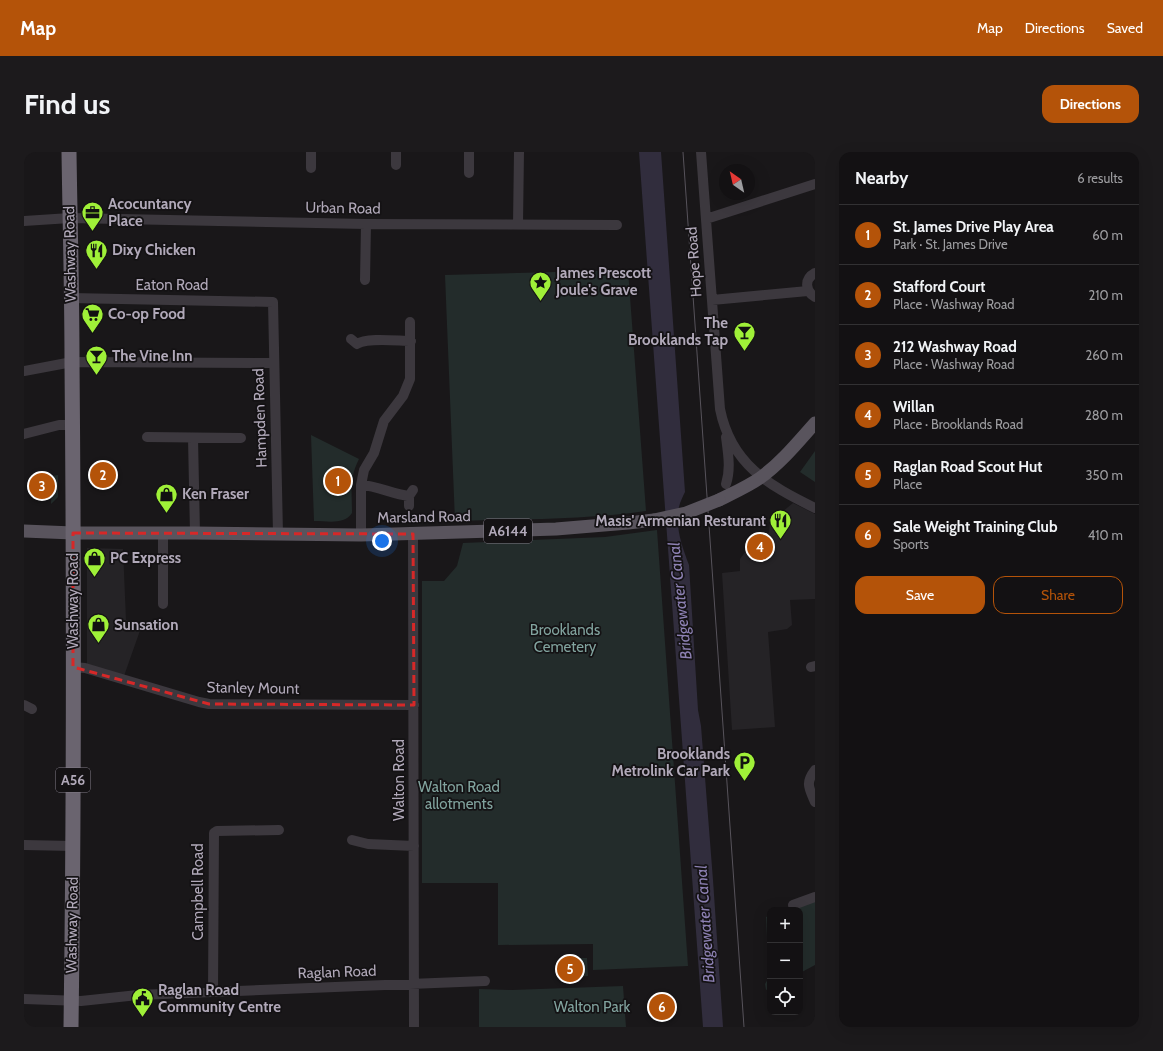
<!DOCTYPE html>
<meta charset="utf-8">
<style>
:root{--surface:#131113;--page:#1c1a1c;--text:#f1f3f6;--muted:#9d9da0;--line:#323133;--accent:#b45309}
body{margin:0;font-family:Cabin,sans-serif;background:var(--page);color:var(--text)}
.controls{position:absolute;right:12px;bottom:12px;display:grid;overflow:hidden;border-radius:8px;box-shadow:0 4px 16px #0002}
.controls button{width:36px;height:36px;display:grid;place-items:center;padding:0;border:0;border-bottom:1px solid var(--line);background:var(--surface);color:var(--text);font:20px sans-serif}
.compass{position:absolute;left:695px;top:12px;width:36px;height:36px;border-radius:50%;background:var(--surface);box-shadow:0 4px 16px #0002;rotate:326deg}
.you{position:absolute;left:358px;top:389px;width:14px;height:14px;margin:-10px;border:3px solid #fff;border-radius:50%;background:#1a73e8;box-shadow:0 0 0 6px #1a73e833}
.badge{display:grid;place-items:center;width:26px;height:26px;border-radius:50%;background:var(--accent);color:#fff;font-size:13px;font-weight:700}
.pin{position:absolute;translate:-50% -50%;border:2px solid #fff;box-shadow:0 1px 4px #0006}
.list{margin:0;padding:0;list-style:none}
h2{display:flex;justify-content:space-between;align-items:center;height:52px;margin:0;padding:0 16px;font-size:17px}
h2 small{font-size:13px;font-weight:400;color:var(--muted)}
.list li{display:grid;grid-template-columns:26px 1fr auto;gap:12px;align-items:center;box-sizing:border-box;height:60px;padding:0 16px;border-top:1px solid var(--line)}
.list b{display:block;font-size:15px;white-space:nowrap}
.list p{margin:0;font-size:13px;white-space:nowrap;color:var(--muted)}
.list em{font-size:13px;font-style:normal;color:var(--muted)}
.actions{display:flex;gap:8px;padding:12px 16px}
.actions a{flex:1;padding:9px 0;border:1px solid var(--accent);border-radius:12px;text-align:center;font-size:14px;color:var(--accent)}
.actions .main{background:var(--accent);color:#fff}
.icon{flex:none;width:22px;height:22px;fill:none;stroke:currentColor;stroke-width:2;stroke-linecap:round;stroke-linejoin:round}
.map{position:relative;flex:none;width:791px;height:875px;overflow:hidden;border-radius:12px}
header{display:flex;align-items:center;gap:24px;box-sizing:border-box;height:56px;padding:0 20px;background:var(--accent);color:#fff}
header strong{font-size:19px}
nav{display:flex;gap:22px;margin-inline-start:auto;font-size:14px}
.intro{display:flex;align-items:center;justify-content:space-between;box-sizing:border-box;height:96px;padding:0 24px}
h1{margin:0;font-size:28px}
.button{padding:10px 18px;border-radius:12px;background:var(--accent);color:#fff;font-size:14px;font-weight:700}
main{display:flex;gap:24px;padding:0 24px}
aside{flex:1;background:var(--surface);border-radius:12px;box-shadow:0 4px 16px #0002}
.map>svg:first-child{display:block}
.built{fill:#252326}
.green{fill:#232c2b}
.water{fill:#312d3d}
.lines{fill:none;stroke-linecap:round;stroke-linejoin:round}
.minor{stroke:#3c383e;stroke-width:10}
.major{stroke:#59545d;stroke-width:13}
.highway{stroke:#6a646f;stroke-width:15}
.tram{stroke:#57535b;stroke-width:1}
.major-bridge{stroke:#59545d;stroke-width:13}
.marked{fill:none;stroke:#d62828;stroke-width:3;stroke-dasharray:8 5;stroke-linejoin:round}
.labels{text-anchor:middle;dominant-baseline:central;stroke-width:3.5;stroke-linejoin:round;paint-order:stroke}
.shield{fill:#141214;stroke:#827c88;stroke-width:1}
.shield-label{font-size:14px;font-weight:bold;fill:#b1a9b9}
.poi-label{font-size:15px;font-weight:bold;fill:#b1a9b9;stroke:#141214;text-anchor:start}
.street-label{font-size:15px;fill:#b1a9b9;stroke:#141214}
.park-label{font-size:15px;fill:#81a39e;stroke:#141214}
.water-label{font-size:16px;font-style:italic;fill:#8d81b3;stroke:#141214}
</style>
<header>
<strong>Map</strong>
<nav><a>Map</a><a>Directions</a><a>Saved</a></nav>
</header>
<div class="intro"><h1>Find us</h1><a class="button">Directions</a></div>
<main>
<div class="map">
<svg width="791" height="875" viewBox="0 0 791 875">
<rect width="100%" height="100%" fill="#191719"/>
<!-- built -->
<path class="built" d="M 769,351 L 791,362 L 791,447 L 766,448 L 768,473 L 763,477 L 744,480 L 751,575 L 708,578 L 698,421 L 716,419 L 716,407 L 735,381 L 745,381 L 746,370 Z
M 63,396 L 99,397 L 102,468 L 119,470 L 100,524 L 63,517 Z"/>
<!-- green -->
<path class="green" d="M 604,118 L 622,359 C 559,368 494,367 431,369 L 421,123 Z
M 287,283 L 335,307 C 325,326 328,341 328,361 C 320,373 304,369 290,369 Z
M 791,299 L 791,330 L 776,320 Z
M 34,323 L 34,345 L 27,352 L 28,324 Z
M 633,378 L 664,814 L 569,818 L 569,792 L 474,793 L 474,731 L 398,731 L 398,429 L 420,429 L 433,414 L 439,391 L 581,385 Z
M 791,747 L 791,813 L 776,821 L 776,758 L 757,758 Z
M 746,763 L 746,836 L 742,838 L 741,832 L 745,825 L 742,765 Z
M 552,806 L 563,806 L 564,824 L 553,825 Z
M 599,834 L 602,875 L 455,875 L 455,837 L 488,838 Z"/>
<!-- water -->
<path class="water" d="M 615,0 L 637,0 L 661,340 C 659,344 656,350 655,355 C 651,376 658,394 665,413 L 674,558 L 677,574 L 689,728 L 699,875 L 679,875 Z"/>
<g class="lines">
<!-- minor -->
<path class="minor" d="M 372,0 L 372,13
M 445,0 L 445,21
M 677,0 L 696,257 C 707,312 744,333 791,356
M 287,16 L 287,0
M 682,67 L 791,32
M 0,69 L 46,66 L 342,72 L 593,73
M 494,72 L 495,0
M 791,121 C 780,127 781,139 791,145
M 341,128 L 342,72
M 47,146 L 249,150 L 254,382
M 688,148 L 784,139
M 327,187 L 333,192 C 343,185 374,189 387,189
M 0,219 L 48,210 L 249,211
M 0,282 L 35,273 L 48,273
M 123,285 L 217,286
M 702,285 C 704,301 707,317 702,332
M 169,286 L 171,381
M 337,333 C 354,334 368,342 385,344
M 385,354 L 385,344 L 389,338
M 139,381 L 139,452
M 389,382 L 390,875
M 337,383 L 337,333 L 340,318 L 350,301 L 360,269 L 379,244 L 386,227 L 386,170
M 49,515 L 61,516 L 175,550 L 185,552 L 390,553
M 787,515 L 791,514
M 0,553 L 8,557
M 791,618 C 781,631 785,636 791,650
M 328,688 L 344,692 L 390,694
M 0,693 L 49,694
M 769,753 L 791,745
M 189,840 L 190,681 L 193,679 L 255,678
M 0,847 L 57,849 L 114,843 L 461,829"/>
<!-- major -->
<path class="major" d="M 695,348 C 709,341 723,335 736,326 C 757,311 774,290 791,271
M 0,379 L 49,381 L 171,381 L 337,383 L 532,377 L 604,371 L 630,368"/>
<!-- highway -->
<path class="highway" d="M 45,0 C 46,70 48,141 48,211 C 50,432 50,654 47,875"/>
<!-- tram -->
<path class="tram" d="M 659,0 L 720,875"/>
<!-- major-bridge -->
<path class="major-bridge" d="M 630,368 L 662,361 L 695,348"/>
</g>
<!-- marked area -->
<path class="marked" d="M 49,381 L 389,382 L 390,553 L 185,552 L 49,515 Z"/>
<!-- icons -->
<defs>
<symbol id="office-pin" viewBox="-11 -11 22 30"><path d="M0 17L-7.5 6A9.5 9.5 0 1 1 7.5 6Z" fill="#9ff038" stroke="#141214"/><path d="M-6-3h4V-5.5h4V-3h4V5H-6ZM-1-4.5V-3h2v-1.5ZM-6 0V1H6V0Z" fill="#111"/></symbol>
<symbol id="restaurant-pin" viewBox="-11 -11 22 30"><path d="M0 17L-7.5 6A9.5 9.5 0 1 1 7.5 6Z" fill="#9ff038" stroke="#141214"/><path d="M-5-6h1v4h1v-4h1v4h1v-4h1v5L-1.5 .5V6h-2V.5L-5-1ZM5-6V6H3V1.5H1.5Q1.5-4 5-6Z" fill="#111"/></symbol>
<symbol id="sight-pin" viewBox="-11 -11 22 30"><path d="M0 17L-7.5 6A9.5 9.5 0 1 1 7.5 6Z" fill="#9ff038" stroke="#141214"/><path d="M0-6L1.8-2.2L6-1.7L2.9 1.2L3.7 5.4L0 3.3L-3.7 5.4L-2.9 1.2L-6-1.7L-1.8-2.2Z" fill="#111"/></symbol>
<symbol id="supermarket-pin" viewBox="-11 -11 22 30"><path d="M0 17L-7.5 6A9.5 9.5 0 1 1 7.5 6Z" fill="#9ff038" stroke="#141214"/><path d="M-6-5.5h2.5l.6 2H6L4.5 2H-2.5L-4.4-4H-6ZM-1.5 3.2a1.3 1.3 0 1 0 .1 0ZM3 3.2a1.3 1.3 0 1 0 .1 0Z" fill="#111"/></symbol>
<symbol id="bar-pin" viewBox="-11 -11 22 30"><path d="M0 17L-7.5 6A9.5 9.5 0 1 1 7.5 6Z" fill="#9ff038" stroke="#141214"/><path d="M-6-5H6L.8 .8V4.5H3.5V6h-7V4.5H-.8V.8Z" fill="#111"/></symbol>
<symbol id="shop-pin" viewBox="-11 -11 22 30"><path d="M0 17L-7.5 6A9.5 9.5 0 1 1 7.5 6Z" fill="#9ff038" stroke="#141214"/><path d="M-5-2.5h2.3a2.7 3.5 0 0 1 5.4 0H5L5.5 6h-11ZM-1.5-2.5h3a1.5 2.3 0 0 0-3 0Z" fill="#111"/></symbol>
<symbol id="parking-pin" viewBox="-11 -11 22 30"><path d="M0 17L-7.5 6A9.5 9.5 0 1 1 7.5 6Z" fill="#9ff038" stroke="#141214"/><path d="M-3.5-5.5H1a3.5 3.5 0 0 1 0 7H-1V5.5H-3.5ZM-1-3.4V-.6H.8a1.4 1.4 0 0 0 0-2.8Z" fill="#111"/></symbol>
<symbol id="civic-pin" viewBox="-11 -11 22 30"><path d="M0 17L-7.5 6A9.5 9.5 0 1 1 7.5 6Z" fill="#9ff038" stroke="#141214"/><path d="M-.6-6.5H3V-4.5H.6V-3L4-1V1h2V6H-6V1h2V-1L-.6-3ZM-1.2 2.5V6h2.4V2.5Z" fill="#111"/></symbol>
</defs>
<g fill-rule="evenodd">
<use href="#office-pin" x="56" y="48" width="25" height="34"/>
<use href="#restaurant-pin" x="60" y="86" width="25" height="34"/>
<use href="#sight-pin" x="504" y="118" width="25" height="34"/>
<use href="#supermarket-pin" x="56" y="150" width="25" height="34"/>
<use href="#bar-pin" x="708" y="168" width="25" height="34"/>
<use href="#bar-pin" x="60" y="192" width="25" height="34"/>
<use href="#shop-pin" x="130" y="330" width="25" height="34"/>
<use href="#restaurant-pin" x="744" y="356" width="25" height="34"/>
<use href="#shop-pin" x="58" y="394" width="25" height="34"/>
<use href="#shop-pin" x="62" y="460" width="25" height="34"/>
<use href="#parking-pin" x="708" y="598" width="25" height="34"/>
<use href="#civic-pin" x="106" y="834" width="25" height="34"/>
</g>
<g class="labels">
<!-- shield labels -->
<g class="shield">
<rect x="460" y="367" width="48" height="24" rx="3"/>
<rect x="32" y="616" width="34" height="24" rx="3"/>
</g>
<g class="shield-label">
<text x="484" y="379">A6144</text>
<text x="49" y="628">A56</text>
</g>
<!-- poi labels -->
<g class="poi-label">
<text x="84" y="52">Acocuntancy<tspan x="84" dy="17">Place</tspan></text>
<text x="88" y="98">Dixy Chicken</text>
<text x="532" y="121">James Prescott<tspan x="532" dy="17">Joule's Grave</tspan></text>
<text x="84" y="162">Co-op Food</text>
<text x="704" y="171" text-anchor="end">The<tspan x="704" dy="17">Brooklands Tap</tspan></text>
<text x="88" y="204">The Vine Inn</text>
<text x="158" y="342">Ken Fraser</text>
<text x="742" y="369" text-anchor="end">Masis' Armenian Resturant</text>
<text x="86" y="406">PC Express</text>
<text x="90" y="473">Sunsation</text>
<text x="706" y="602" text-anchor="end">Brooklands<tspan x="706" dy="17">Metrolink Car Park</tspan></text>
<text x="134" y="838">Raglan Road<tspan x="134" dy="17">Community Centre</tspan></text>
</g>
<!-- street labels -->
<g class="street-label">
<text transform="translate(319 56) rotate(1)">Urban Road</text>
<text transform="translate(46 102) rotate(-91)">Washway Road</text>
<text transform="translate(670 110) rotate(-94)">Hope Road</text>
<text x="148" y="133">Eaton Road</text>
<text transform="translate(236 266) rotate(-92)">Hampden Road</text>
<text transform="translate(400 365) rotate(-1)">Marsland Road</text>
<text transform="translate(49 449) rotate(-90)">Washway Road</text>
<text transform="translate(229 536) rotate(1)">Stanley Mount</text>
<text transform="translate(375 628) rotate(-90)">Walton Road</text>
<text transform="translate(174 740) rotate(-90)">Campbell Road</text>
<text transform="translate(48 773) rotate(-89)">Washway Road</text>
<text transform="translate(313 820) rotate(-2)">Raglan Road</text>
</g>
<!-- park labels -->
<g class="park-label">
<text x="541" y="478">Brooklands<tspan x="541" dy="17">Cemetery</tspan></text>
<text x="435" y="635">Walton Road<tspan x="435" dy="17">allotments</tspan></text>
<text x="568" y="855">Walton Park</text>
</g>
<!-- water labels -->
<g class="water-label">
<text transform="translate(656 449) rotate(-96)">Bridgewater Canal</text>
<text transform="translate(681 772) rotate(-94)">Bridgewater Canal</text>
</g>
</g>
</svg>
<div class="controls">
<button>+</button>
<button>−</button>
<button><svg class="icon" aria-label="locate" viewBox="0 0 24 24"><circle cx="12" cy="12" r="6"/><path d="M12 2v4M12 18v4M2 12h4M18 12h4"/></svg></button>
</div>
<svg class="compass" viewBox="-18 -18 36 36"><path d="M0-13l5 13h-10z" fill="#e53935"/><path d="M0 13l5-13h-10z" fill="#9d9da0"/></svg>
<div class="you"></div>
<div class="pin badge" style="left:314px;top:329px">1</div>
<div class="pin badge" style="left:79px;top:323px">2</div>
<div class="pin badge" style="left:18px;top:334px">3</div>
<div class="pin badge" style="left:736px;top:395px">4</div>
<div class="pin badge" style="left:546px;top:817px">5</div>
<div class="pin badge" style="left:638px;top:855px">6</div>
</div>
<aside>
<h2>Nearby<small>6 results</small></h2>
<ul class="list">
<li><span class="badge">1</span><div><b>St. James Drive Play Area</b><p>Park · St. James Drive</p></div><em>60 m</em></li>
<li><span class="badge">2</span><div><b>Stafford Court</b><p>Place · Washway Road</p></div><em>210 m</em></li>
<li><span class="badge">3</span><div><b>212 Washway Road</b><p>Place · Washway Road</p></div><em>260 m</em></li>
<li><span class="badge">4</span><div><b>Willan</b><p>Place · Brooklands Road</p></div><em>280 m</em></li>
<li><span class="badge">5</span><div><b>Raglan Road Scout Hut</b><p>Place</p></div><em>350 m</em></li>
<li><span class="badge">6</span><div><b>Sale Weight Training Club</b><p>Sports</p></div><em>410 m</em></li>
</ul>
<div class="actions"><a class="main">Save</a><a>Share</a></div>
</aside>
</main>
